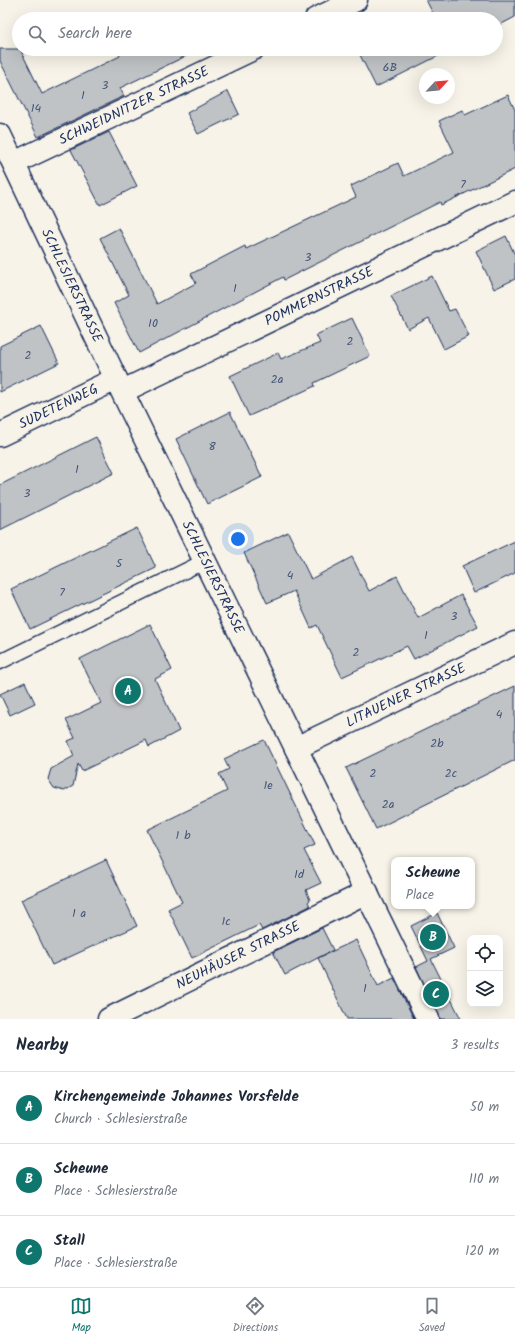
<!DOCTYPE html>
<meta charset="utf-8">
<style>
:root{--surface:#fff;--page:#f6f6f7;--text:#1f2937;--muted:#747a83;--line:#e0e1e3;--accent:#0f766e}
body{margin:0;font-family:Kalam,sans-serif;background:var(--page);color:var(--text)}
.controls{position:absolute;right:12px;bottom:12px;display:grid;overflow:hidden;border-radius:8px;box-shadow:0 4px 16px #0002}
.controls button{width:36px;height:36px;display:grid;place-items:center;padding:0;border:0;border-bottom:1px solid var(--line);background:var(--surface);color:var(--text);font:20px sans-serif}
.compass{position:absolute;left:419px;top:68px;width:36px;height:36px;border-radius:50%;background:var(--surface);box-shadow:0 4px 16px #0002;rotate:64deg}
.you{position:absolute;left:238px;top:539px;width:14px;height:14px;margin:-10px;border:3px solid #fff;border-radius:50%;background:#1a73e8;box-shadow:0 0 0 6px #1a73e833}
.badge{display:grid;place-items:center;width:26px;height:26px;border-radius:50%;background:var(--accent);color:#fff;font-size:13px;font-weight:700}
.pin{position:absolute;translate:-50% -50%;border:2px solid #fff;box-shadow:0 1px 4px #0006}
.popup{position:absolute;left:391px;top:857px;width:84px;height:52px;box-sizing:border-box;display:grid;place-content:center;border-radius:8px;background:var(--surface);filter:drop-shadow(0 1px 3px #0005);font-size:13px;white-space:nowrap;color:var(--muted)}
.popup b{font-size:15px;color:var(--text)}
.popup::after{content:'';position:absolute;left:50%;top:100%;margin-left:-8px;border:8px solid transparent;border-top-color:var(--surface)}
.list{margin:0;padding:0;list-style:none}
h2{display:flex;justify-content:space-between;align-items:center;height:52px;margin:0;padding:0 16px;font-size:17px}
h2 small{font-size:13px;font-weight:400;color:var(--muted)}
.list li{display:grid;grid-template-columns:26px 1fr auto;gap:12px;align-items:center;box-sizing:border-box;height:72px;padding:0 16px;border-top:1px solid var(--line)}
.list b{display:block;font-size:15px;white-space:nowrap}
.list p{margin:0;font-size:13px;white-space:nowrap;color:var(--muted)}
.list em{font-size:13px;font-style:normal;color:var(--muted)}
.icon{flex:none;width:22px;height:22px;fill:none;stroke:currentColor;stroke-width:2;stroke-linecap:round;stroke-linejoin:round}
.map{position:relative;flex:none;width:515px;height:1019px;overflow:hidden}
.search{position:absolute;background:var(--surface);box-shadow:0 4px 16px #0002;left:12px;right:12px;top:12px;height:44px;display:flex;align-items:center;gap:10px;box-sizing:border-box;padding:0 14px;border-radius:22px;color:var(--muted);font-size:15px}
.sheet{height:268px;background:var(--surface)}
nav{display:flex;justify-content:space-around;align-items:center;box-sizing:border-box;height:56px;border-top:1px solid var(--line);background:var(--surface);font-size:11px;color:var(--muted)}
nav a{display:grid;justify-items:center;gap:2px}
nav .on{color:var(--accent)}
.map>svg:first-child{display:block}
.building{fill:#c0c3c5;stroke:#1b2f5e}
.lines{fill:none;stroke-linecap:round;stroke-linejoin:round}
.lane-casing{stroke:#1b2f5e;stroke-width:17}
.street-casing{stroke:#1b2f5e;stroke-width:25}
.lane{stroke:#f7f3e8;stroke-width:14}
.street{stroke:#f7f3e8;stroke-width:22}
.labels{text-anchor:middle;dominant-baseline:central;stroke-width:3;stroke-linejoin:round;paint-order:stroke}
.number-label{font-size:12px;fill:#445478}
.street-label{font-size:14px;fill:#1b2f5e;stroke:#f7f3e8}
</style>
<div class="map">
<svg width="515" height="1019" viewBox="0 0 515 1019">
<rect width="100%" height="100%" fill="#f7f3e8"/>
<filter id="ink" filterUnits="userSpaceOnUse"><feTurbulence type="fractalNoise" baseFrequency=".025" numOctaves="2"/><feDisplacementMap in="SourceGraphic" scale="8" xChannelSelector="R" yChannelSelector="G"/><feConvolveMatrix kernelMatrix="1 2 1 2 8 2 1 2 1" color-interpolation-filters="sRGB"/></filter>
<g filter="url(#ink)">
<!-- building -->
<path class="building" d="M 426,0 L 515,0 L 515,17 L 496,27 L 496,19 L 436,19 Z
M 0,49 L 20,49 L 42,94 L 120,56 L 117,49 L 188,49 L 190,54 L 120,88 L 124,96 L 38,137 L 0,61 Z
M 357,49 L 452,49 L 376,87 Z
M 228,91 L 239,114 L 198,134 L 187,113 Z
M 508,95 L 515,110 L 515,169 L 441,205 L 440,202 L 284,280 L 283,277 L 139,353 L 114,303 L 129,295 L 100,238 L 119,228 L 157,304 L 196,283 L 191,274 L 245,246 L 246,249 L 356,197 L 351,186 L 398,163 L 404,176 L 454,152 L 439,121 L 462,110 L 465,115 Z
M 109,132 L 137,186 L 100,205 L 71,150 Z
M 506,236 L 515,255 L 515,279 L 494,289 L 476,251 Z
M 432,276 L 449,311 L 455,309 L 469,336 L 444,349 L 429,318 L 408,329 L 391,296 Z
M 352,318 L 370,356 L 314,383 L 315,386 L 249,416 L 230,376 L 278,353 L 281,359 L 320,343 L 316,335 Z
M 41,326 L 59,363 L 0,392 L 0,346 Z
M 230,412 L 262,477 L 207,504 L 176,439 Z
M 96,437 L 114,473 L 0,530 L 0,485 Z
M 137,528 L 156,568 L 30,629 L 11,589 Z
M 288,532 L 311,579 L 352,557 L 369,591 L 397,576 L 418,618 L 461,595 L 478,626 L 414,659 L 407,646 L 342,677 L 317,625 L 311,628 L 294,591 L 267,603 L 244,553 Z
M 515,541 L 515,573 L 474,593 L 462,566 Z
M 150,624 L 172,670 L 155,679 L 179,731 L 149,747 L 146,740 L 82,771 L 78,764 L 73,786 L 64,791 L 54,788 L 48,779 L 51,769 L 74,756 L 68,741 L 75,738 L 66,720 L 101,703 L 80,659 Z
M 25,682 L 35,703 L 10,715 L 0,694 Z
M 515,686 L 515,760 L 376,829 L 346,768 Z
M 264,740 L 315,845 L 304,850 L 321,883 L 306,890 L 310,900 L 308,902 L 310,906 L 262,930 L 259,925 L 192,958 L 168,909 L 182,902 L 147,830 L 227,791 L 219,774 L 229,769 L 224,759 Z
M 106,860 L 137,926 L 52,965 L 21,900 Z
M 437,913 L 454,948 L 431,959 L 461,1019 L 440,1019 L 416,967 L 428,961 L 411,926 Z
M 322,928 L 333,950 L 285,975 L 273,952 Z
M 356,940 L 378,986 L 394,978 L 414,1019 L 347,1019 L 318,958 Z"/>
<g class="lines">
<defs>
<path id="lane" d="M 0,662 L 205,561"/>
<g id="street">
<path d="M 316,19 L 356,0"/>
<path id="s1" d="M 0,135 L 116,379 L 428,1019"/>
<path id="s2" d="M 14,163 L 253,49"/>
<path id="s3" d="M 123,391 L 515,202"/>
<path id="s4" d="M 0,435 L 116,379"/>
<path id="s5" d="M 296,748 L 515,643"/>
<path id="s6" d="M 109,1019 L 367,892"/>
</g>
</defs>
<!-- lane casing -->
<use href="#lane" class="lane-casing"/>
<!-- street casing -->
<use href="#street" class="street-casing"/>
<!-- lane -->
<use href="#lane" class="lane"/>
<!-- street -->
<use href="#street" class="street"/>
</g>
</g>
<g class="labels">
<!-- number labels -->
<g class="number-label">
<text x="390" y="67">6B</text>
<text x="105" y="85">3</text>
<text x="83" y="95">1</text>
<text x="36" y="108">14</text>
<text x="463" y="184">7</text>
<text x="308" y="257">3</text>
<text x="235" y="288">1</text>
<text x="153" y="323">10</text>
<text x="350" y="341">2</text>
<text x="28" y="355">2</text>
<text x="277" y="379">2a</text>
<text x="212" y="446">8</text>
<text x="77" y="469">1</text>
<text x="27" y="493">3</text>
<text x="119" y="563">5</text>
<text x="290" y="575">4</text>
<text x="62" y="592">7</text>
<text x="454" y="616">3</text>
<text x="426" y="635">1</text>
<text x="356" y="652">2</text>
<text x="499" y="714">4</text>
<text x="437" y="743">2b</text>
<text x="373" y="773">2</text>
<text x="451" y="773">2c</text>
<text x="268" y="785">1e</text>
<text x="388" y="804">2a</text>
<text x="183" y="835">1 b</text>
<text x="299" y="874">1d</text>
<text x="79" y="913">1 a</text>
<text x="226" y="921">1c</text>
<text x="365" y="988">1</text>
</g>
<!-- street labels -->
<g class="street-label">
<text stroke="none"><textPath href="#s2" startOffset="133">SCHWEIDNITZER STRASSE</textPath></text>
<text stroke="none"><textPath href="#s1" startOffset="167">SCHLESIERSTRASSE</textPath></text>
<text stroke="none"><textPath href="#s3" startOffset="218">POMMERNSTRASSE</textPath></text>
<text stroke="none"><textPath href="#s4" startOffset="65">SUDETENWEG</textPath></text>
<text stroke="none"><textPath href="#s1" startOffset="491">SCHLESIERSTRASSE</textPath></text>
<text stroke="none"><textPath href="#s5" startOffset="122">LITAUENER STRASSE</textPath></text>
<text stroke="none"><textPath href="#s6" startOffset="144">NEUHÄUSER STRASSE</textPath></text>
</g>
</g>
</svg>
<div class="controls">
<button><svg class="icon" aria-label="locate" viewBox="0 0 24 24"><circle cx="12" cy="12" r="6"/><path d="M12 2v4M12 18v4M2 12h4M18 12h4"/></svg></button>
<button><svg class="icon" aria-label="layers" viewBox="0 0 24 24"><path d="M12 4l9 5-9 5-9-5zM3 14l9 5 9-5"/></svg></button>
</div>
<svg class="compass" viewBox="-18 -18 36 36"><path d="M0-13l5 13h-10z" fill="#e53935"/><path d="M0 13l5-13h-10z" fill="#747a83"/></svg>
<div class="you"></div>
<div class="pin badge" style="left:128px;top:691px">A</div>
<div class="pin badge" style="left:433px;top:937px">B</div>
<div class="popup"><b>Scheune</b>Place</div>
<div class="pin badge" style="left:436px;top:994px">C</div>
<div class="search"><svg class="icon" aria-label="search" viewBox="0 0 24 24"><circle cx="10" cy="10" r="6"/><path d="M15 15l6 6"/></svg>Search here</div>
</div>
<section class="sheet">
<h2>Nearby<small>3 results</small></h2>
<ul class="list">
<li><span class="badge">A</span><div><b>Kirchengemeinde Johannes Vorsfelde</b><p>Church · Schlesierstraße</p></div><em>50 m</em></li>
<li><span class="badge">B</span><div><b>Scheune</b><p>Place · Schlesierstraße</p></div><em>110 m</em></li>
<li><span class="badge">C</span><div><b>Stall</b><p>Place · Schlesierstraße</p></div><em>120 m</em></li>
</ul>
</section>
<nav>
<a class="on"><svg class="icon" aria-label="map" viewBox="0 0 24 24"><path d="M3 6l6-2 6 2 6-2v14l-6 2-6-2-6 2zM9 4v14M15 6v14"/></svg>Map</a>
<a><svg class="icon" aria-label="directions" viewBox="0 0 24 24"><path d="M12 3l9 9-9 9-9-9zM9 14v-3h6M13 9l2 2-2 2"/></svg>Directions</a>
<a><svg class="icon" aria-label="saved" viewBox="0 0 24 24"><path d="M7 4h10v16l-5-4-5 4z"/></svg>Saved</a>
</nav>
